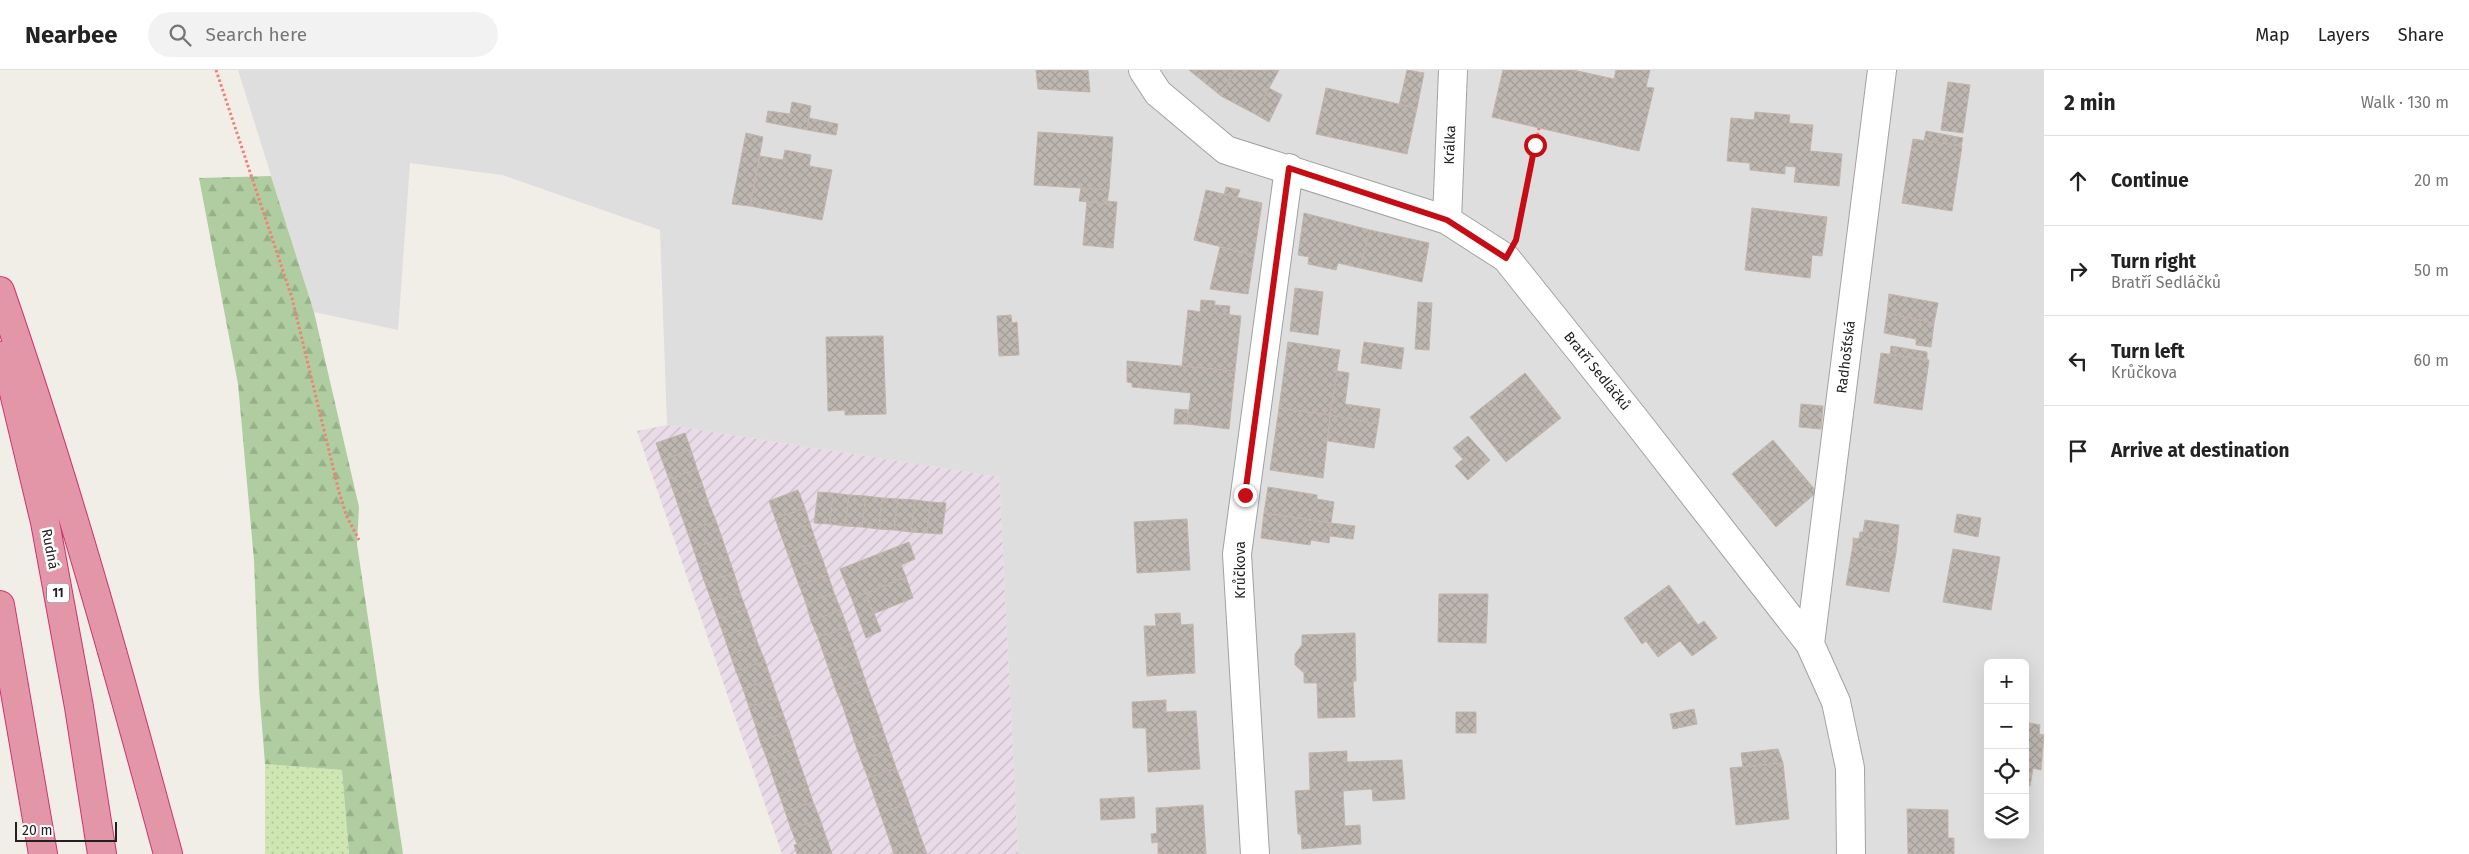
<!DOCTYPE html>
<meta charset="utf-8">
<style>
:root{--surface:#fff;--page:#f2f2f2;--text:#222;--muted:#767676;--line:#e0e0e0}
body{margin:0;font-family:"Fira Sans",sans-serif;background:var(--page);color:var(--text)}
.controls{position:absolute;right:15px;bottom:15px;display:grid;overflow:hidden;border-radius:8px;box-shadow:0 5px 20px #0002}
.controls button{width:45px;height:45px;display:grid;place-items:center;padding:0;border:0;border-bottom:1px solid var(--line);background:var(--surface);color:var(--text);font:25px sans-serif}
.scale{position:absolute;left:15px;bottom:12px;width:102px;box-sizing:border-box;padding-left:5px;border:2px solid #212121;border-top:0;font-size:14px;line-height:18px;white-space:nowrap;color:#212121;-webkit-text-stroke:4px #fff;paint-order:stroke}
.stop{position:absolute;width:15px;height:15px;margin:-11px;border:4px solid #c60c14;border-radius:50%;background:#fff}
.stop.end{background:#c60c14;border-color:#fff;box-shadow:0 1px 5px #0008}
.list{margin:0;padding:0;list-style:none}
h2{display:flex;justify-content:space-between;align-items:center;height:65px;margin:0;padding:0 20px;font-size:21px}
h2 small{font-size:16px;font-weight:400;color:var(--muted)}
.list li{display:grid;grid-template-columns:32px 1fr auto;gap:15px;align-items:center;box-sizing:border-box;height:90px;padding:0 20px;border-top:1px solid var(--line)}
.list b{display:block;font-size:19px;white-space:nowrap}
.list p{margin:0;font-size:16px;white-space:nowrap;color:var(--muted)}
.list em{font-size:16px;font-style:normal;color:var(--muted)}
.icon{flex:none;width:28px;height:28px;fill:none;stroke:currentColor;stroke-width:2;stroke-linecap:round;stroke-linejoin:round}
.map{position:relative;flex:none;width:2044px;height:784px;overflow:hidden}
header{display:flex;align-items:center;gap:30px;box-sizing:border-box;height:70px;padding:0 25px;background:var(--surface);border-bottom:1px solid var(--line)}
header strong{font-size:24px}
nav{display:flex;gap:28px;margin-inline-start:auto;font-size:18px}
.search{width:350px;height:45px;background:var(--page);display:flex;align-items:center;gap:12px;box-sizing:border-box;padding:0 18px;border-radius:28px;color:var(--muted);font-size:19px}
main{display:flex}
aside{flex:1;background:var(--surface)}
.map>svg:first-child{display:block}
.residential{fill:#dfdede;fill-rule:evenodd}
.industrial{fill:url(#industrial-furrows)}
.grass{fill:url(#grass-dots)}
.forest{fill:url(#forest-firs)}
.building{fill:url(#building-cross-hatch);stroke:#c2b4ab}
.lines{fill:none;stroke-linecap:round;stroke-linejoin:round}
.minor-casing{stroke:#a2a2a2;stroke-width:30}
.highway-casing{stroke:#d13370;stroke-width:30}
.path{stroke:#f28078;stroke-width:3;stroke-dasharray:2.5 2.5;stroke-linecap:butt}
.minor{stroke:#fff;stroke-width:28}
.highway{stroke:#e296a7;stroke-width:28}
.route{stroke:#c60c14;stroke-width:6}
.labels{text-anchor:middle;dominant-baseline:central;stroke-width:5;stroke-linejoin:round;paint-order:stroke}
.shield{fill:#fff;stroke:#646464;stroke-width:1}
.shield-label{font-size:12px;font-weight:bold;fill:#212121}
.street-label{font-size:14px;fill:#212121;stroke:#fff}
</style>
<header>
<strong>Nearbee</strong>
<div class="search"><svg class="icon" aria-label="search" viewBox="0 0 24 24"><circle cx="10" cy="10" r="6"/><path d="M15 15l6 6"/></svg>Search here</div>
<nav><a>Map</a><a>Layers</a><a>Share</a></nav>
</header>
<main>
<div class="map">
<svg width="2044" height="784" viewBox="0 0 2044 784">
<defs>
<pattern id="industrial-furrows" width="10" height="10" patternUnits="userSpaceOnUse" patternTransform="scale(1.25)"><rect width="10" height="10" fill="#e9dbe7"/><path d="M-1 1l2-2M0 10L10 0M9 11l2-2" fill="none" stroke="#c8bcc6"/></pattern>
<pattern id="grass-dots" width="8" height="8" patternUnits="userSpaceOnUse" patternTransform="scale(1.25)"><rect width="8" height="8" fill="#cee7b2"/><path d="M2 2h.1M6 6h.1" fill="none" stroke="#b1c699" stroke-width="1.8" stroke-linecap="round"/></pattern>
<pattern id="forest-firs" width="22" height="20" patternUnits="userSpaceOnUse" patternTransform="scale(1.25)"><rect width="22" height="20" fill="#afcda0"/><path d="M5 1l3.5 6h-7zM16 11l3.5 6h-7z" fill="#96b08a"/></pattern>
<pattern id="building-cross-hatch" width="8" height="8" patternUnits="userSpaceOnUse" patternTransform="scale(1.25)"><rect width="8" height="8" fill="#beb7b1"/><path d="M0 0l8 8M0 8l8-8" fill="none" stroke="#a39d98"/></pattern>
</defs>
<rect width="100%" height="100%" fill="#f1eee8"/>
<!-- residential -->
<path class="residential" d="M 238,0 L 2044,0 L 2044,784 L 1018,784 L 999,407 L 667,355 L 660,160 L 502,105 L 410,93 L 398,260 L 314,242 ZM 1988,593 L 2025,593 L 2025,765 L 1988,765 Z"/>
<!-- industrial -->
<path class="industrial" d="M 667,355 L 999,407 L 1018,784 L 782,784 L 637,361 Z"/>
<!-- grass -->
<path class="grass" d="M 265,694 L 342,700 L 349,784 L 265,784 Z"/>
<!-- forest -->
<path class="forest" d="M 271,106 L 314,242 L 359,437 L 357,474 L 403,784 L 349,784 L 342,700 L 265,694 L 259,618 L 254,490 L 238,314 L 199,108 Z"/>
<!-- building -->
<path class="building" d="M 1036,0 L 1088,0 L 1090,22 L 1038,19 Z
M 1189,0 L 1235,0 L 1221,26 Z
M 1235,0 L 1279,0 L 1255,44 L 1221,26 Z
M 1407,0 L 1424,3 L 1417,38 L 1399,35 Z
M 1503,0 L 1573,0 L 1614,9 L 1616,0 L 1650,0 L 1646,17 L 1654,18 L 1639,81 L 1492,47 Z
M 1948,12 L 1970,15 L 1963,63 L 1941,60 Z
M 1269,18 L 1282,25 L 1269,52 L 1255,44 Z
M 1326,18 L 1417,38 L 1407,84 L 1316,64 Z
M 792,32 L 811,36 L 807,60 L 766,52 L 768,41 L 790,44 Z
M 1755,42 L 1790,45 L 1789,53 L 1813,55 L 1810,81 L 1842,84 L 1839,116 L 1794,112 L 1796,97 L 1785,96 L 1785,104 L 1750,100 L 1750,93 L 1727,91 L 1731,48 L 1754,50 Z
M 809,48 L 838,54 L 836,65 L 807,60 Z
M 1926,61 L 1963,68 L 1961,76 L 1924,71 Z
M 1038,62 L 1113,67 L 1109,120 L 1034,115 Z
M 746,63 L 763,67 L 750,136 L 732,134 Z
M 1913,69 L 1962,76 L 1952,141 L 1902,133 Z
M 785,80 L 811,85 L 809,96 L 832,100 L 822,150 L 750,136 L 760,86 L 783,90 Z
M 1226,117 L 1240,120 L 1237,128 L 1224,125 Z
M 1081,118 L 1109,120 L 1107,134 L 1079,131 Z
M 1206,120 L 1262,133 L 1254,185 L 1194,170 Z
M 1087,131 L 1107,134 L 1107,131 L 1117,132 L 1113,178 L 1083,175 Z
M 1752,138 L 1827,147 L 1822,186 L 1812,185 L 1810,208 L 1745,200 Z
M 1304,143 L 1370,160 L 1360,198 L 1338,193 L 1336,200 L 1308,194 L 1309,187 L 1298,185 Z
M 1370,160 L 1429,173 L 1422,212 L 1360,198 Z
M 1220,177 L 1254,185 L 1248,224 L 1210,219 Z
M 1295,218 L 1323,222 L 1318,265 L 1290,261 Z
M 1889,224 L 1938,233 L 1934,253 L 1887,243 Z
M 1201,230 L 1215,231 L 1214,243 L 1241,246 L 1235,301 L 1182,296 L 1188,240 L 1200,242 Z
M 1418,232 L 1432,233 L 1429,280 L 1415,279 Z
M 1215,235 L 1230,236 L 1229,245 L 1214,243 Z
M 1887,243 L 1934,253 L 1931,277 L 1916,275 L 1916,269 L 1884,263 Z
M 1011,245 L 1012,253 L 1017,252 L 1019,285 L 999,286 L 997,246 Z
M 883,266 L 886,344 L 845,345 L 845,340 L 828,341 L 826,267 Z
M 1288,272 L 1340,280 L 1330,345 L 1279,338 Z
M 1364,272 L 1404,278 L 1401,299 L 1361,293 Z
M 1891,276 L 1927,282 L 1927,290 L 1890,285 Z
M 1881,283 L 1929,290 L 1922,340 L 1874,333 Z
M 1127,291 L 1235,301 L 1229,359 L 1187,354 L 1191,323 L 1132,317 L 1132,313 L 1127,312 Z
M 1337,301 L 1349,303 L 1345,334 L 1380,339 L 1378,354 L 1330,345 Z
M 1525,303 L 1561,348 L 1506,392 L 1470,347 Z
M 1801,334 L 1823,336 L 1821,359 L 1799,357 Z
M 1279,338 L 1330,345 L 1323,408 L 1270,400 Z
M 1175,339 L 1188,340 L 1187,354 L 1174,354 Z
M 1330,345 L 1378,354 L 1374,378 L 1328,371 Z
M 685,363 L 691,380 L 662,390 L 656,373 Z
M 1468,366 L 1490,390 L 1468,410 L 1455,396 L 1463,389 L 1453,378 Z
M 1773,370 L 1817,422 L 1776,457 L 1732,404 Z
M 691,380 L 697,399 L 669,409 L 662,390 Z
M 697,399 L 703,416 L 675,426 L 669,409 Z
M 703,416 L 709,434 L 681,444 L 675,426 Z
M 1268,417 L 1317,425 L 1317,429 L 1334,432 L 1331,453 L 1264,443 Z
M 798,420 L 805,438 L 775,448 L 769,431 Z
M 818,422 L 833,423 L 830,454 L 814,453 Z
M 833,423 L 849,425 L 845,456 L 830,454 Z
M 849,425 L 866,426 L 862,457 L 845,456 Z
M 866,426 L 882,428 L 879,459 L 862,457 Z
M 882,428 L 898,429 L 894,460 L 879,459 Z
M 898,429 L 915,430 L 911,462 L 894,460 Z
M 915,430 L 930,432 L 927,463 L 911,462 Z
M 930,432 L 946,433 L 942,464 L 927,463 Z
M 709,434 L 716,451 L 687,461 L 681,444 Z
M 805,438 L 810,454 L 781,465 L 775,448 Z
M 1264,443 L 1331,453 L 1329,473 L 1311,470 L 1310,475 L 1261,468 Z
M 1957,444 L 1981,448 L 1978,467 L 1954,462 Z
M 1187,449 L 1190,500 L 1137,503 L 1134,452 Z
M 1865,450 L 1899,455 L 1896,483 L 1853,475 L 1853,468 L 1859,469 L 1860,462 L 1863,462 Z
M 716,451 L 722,468 L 693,478 L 687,461 Z
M 1331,453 L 1355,456 L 1353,469 L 1330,466 Z
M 810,454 L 816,472 L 787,482 L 781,465 Z
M 722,468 L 728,486 L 699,496 L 693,478 Z
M 816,472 L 822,488 L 793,498 L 787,482 Z
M 909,472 L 915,489 L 901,495 L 906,507 L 852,529 L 840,499 Z
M 1853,475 L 1896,483 L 1889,522 L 1846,515 Z
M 1953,479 L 2000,487 L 1991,540 L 1943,532 Z
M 728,486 L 734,503 L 705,513 L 699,496 Z
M 822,488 L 828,505 L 799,515 L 793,498 Z
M 734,503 L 740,523 L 712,532 L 705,513 Z
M 828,505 L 834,523 L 806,533 L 799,515 Z
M 906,507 L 913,528 L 873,544 L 866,523 Z
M 1669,515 L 1698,555 L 1704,551 L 1717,568 L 1692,586 L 1680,571 L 1658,587 L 1646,571 L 1642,574 L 1624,548 Z
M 740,523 L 746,539 L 718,549 L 712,532 Z
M 834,523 L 841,540 L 811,551 L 806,533 Z
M 866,523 L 881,561 L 866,568 L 852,529 Z
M 1439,524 L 1488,524 L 1486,573 L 1438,572 Z
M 746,539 L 752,556 L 724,566 L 718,549 Z
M 841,540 L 847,557 L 818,567 L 811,551 Z
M 1180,543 L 1181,555 L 1193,554 L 1195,603 L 1147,606 L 1144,556 L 1156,556 L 1155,544 Z
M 752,556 L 758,574 L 730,584 L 724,566 Z
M 847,557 L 853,574 L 824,585 L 818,567 Z
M 1355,563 L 1356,611 L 1353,611 L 1355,647 L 1318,648 L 1317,613 L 1304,613 L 1304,603 L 1295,595 L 1295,584 L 1302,575 L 1302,565 Z
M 758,574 L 765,591 L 736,601 L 730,584 Z
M 853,574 L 859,592 L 830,602 L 824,585 Z
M 765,591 L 771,609 L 743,619 L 736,601 Z
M 859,592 L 865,610 L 836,620 L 830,602 Z
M 771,609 L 777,627 L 749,637 L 743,619 Z
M 865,610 L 871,627 L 843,637 L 836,620 Z
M 777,627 L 783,644 L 755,654 L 749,637 Z
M 871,627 L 878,645 L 849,655 L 843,637 Z
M 1166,630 L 1166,642 L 1196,641 L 1200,699 L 1148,702 L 1146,658 L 1133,658 L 1132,632 Z
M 1694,639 L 1697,654 L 1673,659 L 1670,644 Z
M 1456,642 L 1476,642 L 1476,663 L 1456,663 Z
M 783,644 L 789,661 L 760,671 L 755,654 Z
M 878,645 L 884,663 L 855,673 L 849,655 Z
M 2025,652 L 2040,655 L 2039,664 L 2044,665 L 2041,700 L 2033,698 L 2030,716 L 2025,715 Z
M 789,661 L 795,679 L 767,689 L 760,671 Z
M 884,663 L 890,680 L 861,690 L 855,673 Z
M 795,679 L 801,697 L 773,707 L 767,689 Z
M 1778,679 L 1783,693 L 1743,697 L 1741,683 Z
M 890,680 L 896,698 L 868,708 L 861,690 Z
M 1347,681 L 1347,692 L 1402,690 L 1405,729 L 1373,731 L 1372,719 L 1343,721 L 1345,756 L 1360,755 L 1361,774 L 1302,779 L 1301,764 L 1298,764 L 1295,721 L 1310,720 L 1309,683 Z
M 1783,693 L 1789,749 L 1736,755 L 1730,698 Z
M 801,697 L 807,714 L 779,724 L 773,707 Z
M 896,698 L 903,716 L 874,726 L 868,708 Z
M 807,714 L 813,732 L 785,741 L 779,724 Z
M 903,716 L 909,733 L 880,743 L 874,726 Z
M 1134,727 L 1135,748 L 1101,750 L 1100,729 Z
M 813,732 L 820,749 L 791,759 L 785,741 Z
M 909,733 L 915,750 L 886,760 L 880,743 Z
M 1203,735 L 1206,784 L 1158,784 L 1158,772 L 1152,773 L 1151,764 L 1157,763 L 1156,738 Z
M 1907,739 L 1948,740 L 1948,768 L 1954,768 L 1954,784 L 1908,784 Z
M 820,749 L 825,764 L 797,774 L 791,759 Z
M 915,750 L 921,768 L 892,778 L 886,760 Z
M 825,764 L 832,784 L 797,784 L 794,775 Z
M 921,768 L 927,784 L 894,784 L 892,778 Z"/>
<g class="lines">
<defs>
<path id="minor" d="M 1143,0 L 1158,23 L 1226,80 L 1447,150 L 1506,188 L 1634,348 L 1810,574 L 1836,632 L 1850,698 L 1851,784
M 1447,150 L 1453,0
M 1810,574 L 1882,0
M 1255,784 L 1237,484 L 1289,98"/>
<path id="highway" d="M 0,221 C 64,406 117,595 168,784
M 5,285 L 45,452 L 79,637 L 102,784
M 0,535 L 43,784"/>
</defs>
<!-- minor casing -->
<use href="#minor" class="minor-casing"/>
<!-- highway casing -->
<use href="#highway" class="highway-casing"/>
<!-- path -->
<path class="path" d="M 216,0 L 292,228 L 339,422 L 347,447 L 359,470
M 1518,158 L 1539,58"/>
<!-- minor -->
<use href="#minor" class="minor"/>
<!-- highway -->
<use href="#highway" class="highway"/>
</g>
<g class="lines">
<!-- route -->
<path class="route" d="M 1245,425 L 1289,98 L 1447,150 L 1506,188 L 1516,170 L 1535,75"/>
</g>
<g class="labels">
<!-- shield labels -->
<rect class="shield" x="47" y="513.5" width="22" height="19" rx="4"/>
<g class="shield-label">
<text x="58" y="523">11</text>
</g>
<!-- street labels -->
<g class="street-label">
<text transform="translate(1450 75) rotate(-88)">Králka</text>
<text transform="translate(1846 287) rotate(-83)">Radhošťská</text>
<text transform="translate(1597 301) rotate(51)">Bratří Sedláčků</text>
<text transform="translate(50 479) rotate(79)">Rudná</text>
<text transform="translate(1240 500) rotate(-90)">Krůčkova</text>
</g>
</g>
</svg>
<div class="controls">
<button>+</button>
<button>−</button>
<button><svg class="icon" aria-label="locate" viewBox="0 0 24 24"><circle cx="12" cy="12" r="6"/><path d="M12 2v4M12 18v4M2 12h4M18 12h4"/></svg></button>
<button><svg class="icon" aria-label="layers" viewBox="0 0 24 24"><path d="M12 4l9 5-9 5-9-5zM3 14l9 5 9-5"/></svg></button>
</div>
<div class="scale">20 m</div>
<div class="stop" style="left:1535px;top:75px"></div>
<div class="stop end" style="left:1245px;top:425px"></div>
</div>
<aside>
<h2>2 min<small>Walk · 130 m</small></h2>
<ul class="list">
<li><svg class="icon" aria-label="ahead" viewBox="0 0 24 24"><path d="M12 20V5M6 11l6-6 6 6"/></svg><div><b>Continue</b></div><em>20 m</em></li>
<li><svg class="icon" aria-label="right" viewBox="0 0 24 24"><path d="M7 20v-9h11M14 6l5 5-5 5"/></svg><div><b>Turn right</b><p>Bratří Sedláčků</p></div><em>50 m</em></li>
<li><svg class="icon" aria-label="left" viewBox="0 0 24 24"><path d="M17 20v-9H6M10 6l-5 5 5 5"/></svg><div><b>Turn left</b><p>Krůčkova</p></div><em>60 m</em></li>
<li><svg class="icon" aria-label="arrive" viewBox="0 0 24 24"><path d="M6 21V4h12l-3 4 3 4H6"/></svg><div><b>Arrive at destination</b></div></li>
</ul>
</aside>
</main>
